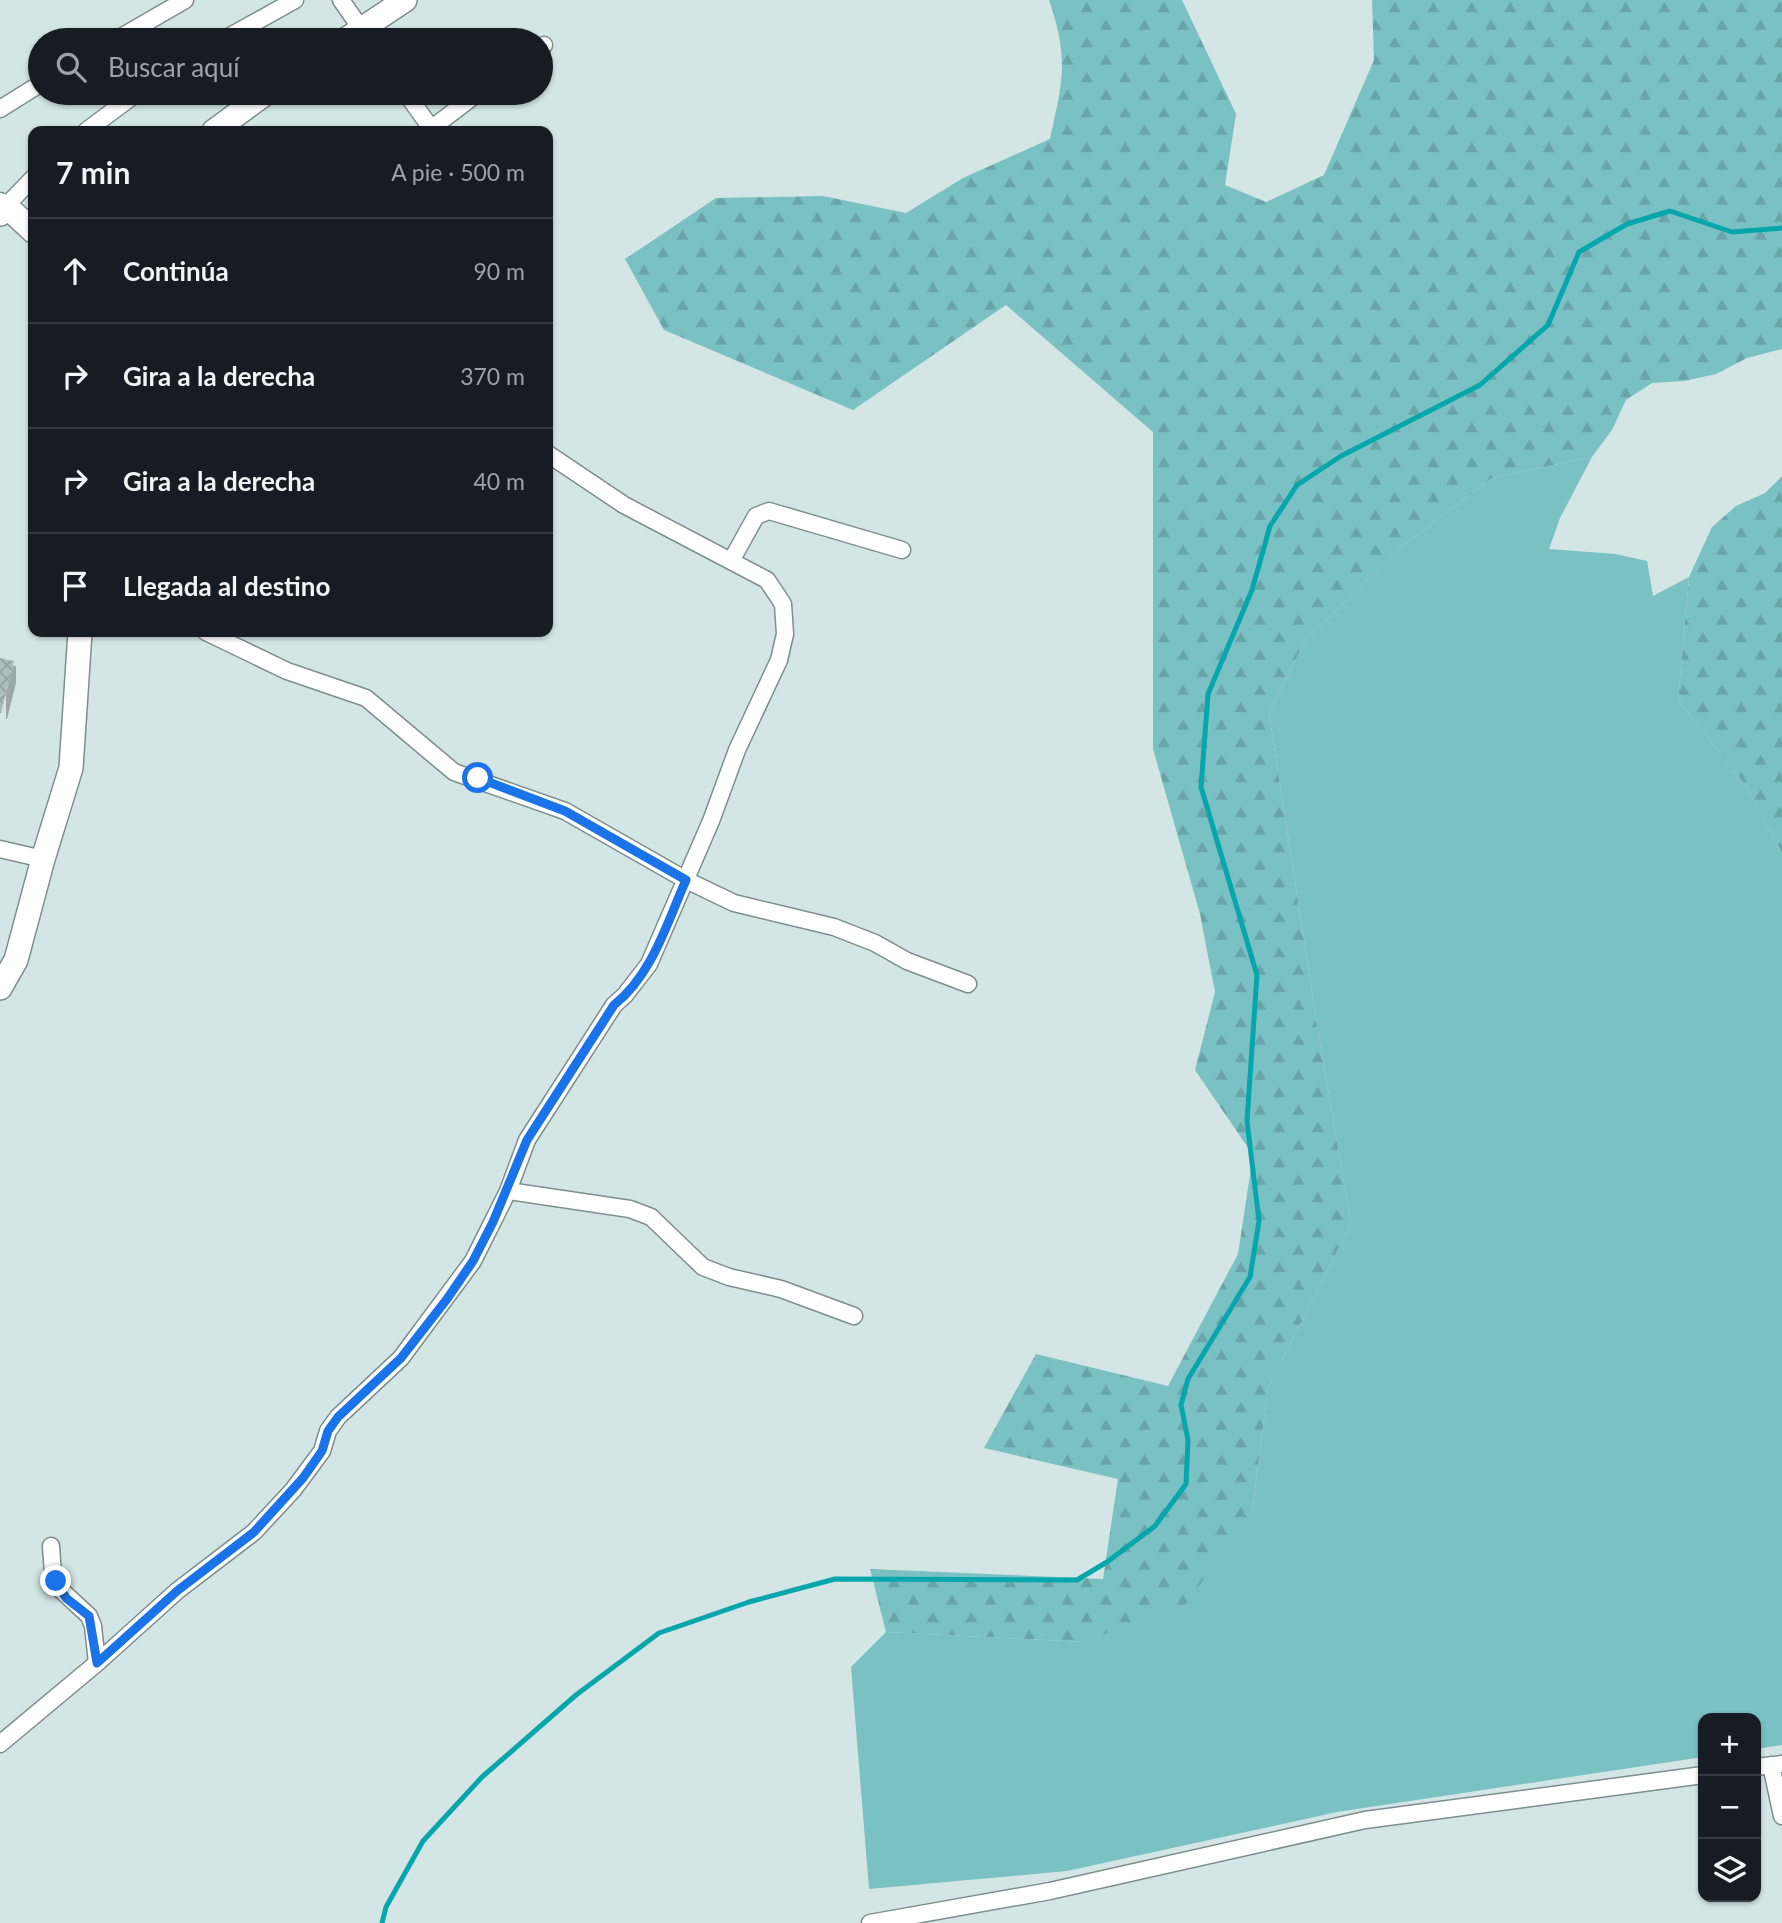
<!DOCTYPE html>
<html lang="es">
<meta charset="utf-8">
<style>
:root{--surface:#171b24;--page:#20242c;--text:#f1f3f6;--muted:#9ea1a6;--line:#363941}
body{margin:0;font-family:Lato,sans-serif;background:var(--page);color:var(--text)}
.controls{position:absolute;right:21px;bottom:21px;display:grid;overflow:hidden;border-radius:14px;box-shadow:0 2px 5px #0004}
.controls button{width:63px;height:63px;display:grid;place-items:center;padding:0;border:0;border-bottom:2px solid var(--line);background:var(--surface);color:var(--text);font:35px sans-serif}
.stop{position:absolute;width:21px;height:21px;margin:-16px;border:5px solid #1a73e8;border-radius:50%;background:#fff}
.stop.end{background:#1a73e8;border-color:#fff;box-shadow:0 2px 7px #0008}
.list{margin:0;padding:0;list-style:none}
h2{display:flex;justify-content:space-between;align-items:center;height:91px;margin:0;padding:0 28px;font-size:30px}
h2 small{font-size:23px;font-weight:400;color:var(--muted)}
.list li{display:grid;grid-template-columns:46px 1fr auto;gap:21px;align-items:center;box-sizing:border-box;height:105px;padding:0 28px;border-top:2px solid var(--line)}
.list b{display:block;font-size:26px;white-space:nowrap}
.list em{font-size:23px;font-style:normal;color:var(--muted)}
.icon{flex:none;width:38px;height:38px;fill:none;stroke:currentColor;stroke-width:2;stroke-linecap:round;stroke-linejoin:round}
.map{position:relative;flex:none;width:1782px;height:1923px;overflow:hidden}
.search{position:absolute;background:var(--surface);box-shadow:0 2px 5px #0004;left:28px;top:28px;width:525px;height:77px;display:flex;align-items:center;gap:18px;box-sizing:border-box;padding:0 24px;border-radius:38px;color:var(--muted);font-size:26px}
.panel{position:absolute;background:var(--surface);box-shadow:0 2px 5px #0004;left:28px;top:126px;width:525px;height:511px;border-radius:14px}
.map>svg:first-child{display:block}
.green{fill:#7ac1c4}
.forest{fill:url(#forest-firs)}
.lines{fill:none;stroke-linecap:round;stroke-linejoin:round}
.stream{stroke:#06a6ac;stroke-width:5}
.building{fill:url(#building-cross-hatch);filter:url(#shadow)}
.street-casing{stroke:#7e8e8e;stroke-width:19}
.secondary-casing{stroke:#7e8e8e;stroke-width:26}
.street{stroke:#fff;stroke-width:16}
.secondary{stroke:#fff;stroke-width:23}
.route{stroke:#1a73e8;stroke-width:9}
</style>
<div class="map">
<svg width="1782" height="1923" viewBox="0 0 1782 1923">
<defs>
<pattern id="forest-firs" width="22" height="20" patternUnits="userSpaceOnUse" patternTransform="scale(1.75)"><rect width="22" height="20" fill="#7ac1c4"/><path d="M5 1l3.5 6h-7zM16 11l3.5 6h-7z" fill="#69a5a8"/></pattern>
<pattern id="building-cross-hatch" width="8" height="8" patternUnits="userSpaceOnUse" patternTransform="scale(1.75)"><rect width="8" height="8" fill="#acbdbd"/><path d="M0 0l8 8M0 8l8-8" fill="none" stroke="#93a2a2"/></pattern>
<filter id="shadow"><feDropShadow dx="6" dy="6" stdDeviation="0" flood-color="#0004"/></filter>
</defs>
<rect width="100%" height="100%" fill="#d3e5e5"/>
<!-- green -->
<path class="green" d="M 1592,457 L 1560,518 L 1549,549 L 1615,554 L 1647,561 L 1653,596 L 1689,577 L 1678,700 L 1746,786 L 1782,853 L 1782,1745 L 1756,1749 L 1756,1718 L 1703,1718 L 1703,1757 L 1337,1812 L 1067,1871 L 869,1889 L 851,1667 L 886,1632 L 1083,1642 L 1252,1513 L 1268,1388 L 1351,1224 L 1319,1037 L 1269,713 L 1306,639 L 1400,548 L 1492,478 Z"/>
<!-- forest -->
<path class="forest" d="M 1049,0 L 1182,0 L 1236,114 L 1225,185 L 1266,202 L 1324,175 L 1374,60 L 1372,0 L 1782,0 L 1782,349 L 1747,358 L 1716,374 L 1684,381 L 1652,383 L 1626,400 L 1612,430 L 1592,457 L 1492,478 L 1400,548 L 1306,639 L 1269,713 L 1319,1037 L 1351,1224 L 1268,1388 L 1252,1513 L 1185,1605 L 1083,1642 L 886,1632 L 870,1569 L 1103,1579 L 1118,1479 L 984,1448 L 1036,1354 L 1168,1386 L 1238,1254 L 1253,1155 L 1195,1070 L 1215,992 L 1200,914 L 1153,749 L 1153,432 L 1006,305 L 853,410 L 664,330 L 625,259 L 716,198 L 823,196 L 906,213 L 963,178 L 1050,139 C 1063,80 1069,59 1049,0 Z
M 1782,476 L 1782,853 L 1746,786 L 1678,700 L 1689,577 L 1712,527 L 1736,506 L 1765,493 Z"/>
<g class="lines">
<!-- stream -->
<path class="stream" d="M 382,1923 L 386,1907 L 423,1841 L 482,1777 L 576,1695 L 659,1633 L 749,1602 L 835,1579 L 1077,1580 L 1107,1562 L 1155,1526 L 1186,1484 L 1188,1440 L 1181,1405 L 1188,1379 L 1250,1277 L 1259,1221 L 1247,1121 L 1257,975 L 1201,787 L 1208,694 L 1252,590 L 1270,526 L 1297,485 L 1341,456 L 1480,385 L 1548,325 L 1579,252 L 1627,224 L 1670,211 L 1732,232 L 1782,228"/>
</g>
<!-- building -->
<path class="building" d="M 0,658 L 14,661 L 1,713 L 0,713 Z"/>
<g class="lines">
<defs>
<path id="street" d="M 341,0 L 369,40
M 116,40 L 185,0
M 223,40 L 295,0
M 541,48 L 544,45
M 406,93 L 433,131
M 0,109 L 40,84
M 86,131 L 137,93
M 428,131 L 478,93
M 0,201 L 6,206 L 33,178
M 731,561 L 756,516 L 769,511 L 902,550
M 206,632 L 287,671 L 366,698 L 454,772 L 565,811 L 686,880 L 734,903 L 834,927 L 875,943 L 907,961 L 968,984
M 0,849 L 43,859
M 508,1191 L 630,1209 L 651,1217 L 703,1267 L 729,1277 L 781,1289 L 854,1316
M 51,1546 L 53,1574 L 61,1590 L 89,1616 L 93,1626 L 97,1663
M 0,1744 L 97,1663 L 177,1591 L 254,1532 L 293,1490 L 322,1451 L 328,1431 L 338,1417 L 401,1358 L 473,1261 L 508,1191 L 527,1140 L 614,1005 L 625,995 L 649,964 L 711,821 L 737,750 L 779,660 L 785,634 L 783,604 L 767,580 L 624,505 L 548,454
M 1771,1765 L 1782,1816
M 1756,1767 L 1782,1764
M 870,1923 L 1050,1891 L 1365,1820 L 1703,1775"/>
<path id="secondary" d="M 345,40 L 405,0
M 214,131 L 266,93
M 0,214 L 6,206 L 33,231
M 0,988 L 16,960 L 43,859 L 71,768 L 80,632"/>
</defs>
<!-- street casing -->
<use href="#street" class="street-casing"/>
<!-- secondary casing -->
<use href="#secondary" class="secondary-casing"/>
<!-- street -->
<use href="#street" class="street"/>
<!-- secondary -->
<use href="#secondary" class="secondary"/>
</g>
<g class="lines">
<!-- route -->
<path class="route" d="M 56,1581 L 66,1598 L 89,1616 L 97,1663 L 177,1591 L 254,1532 L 303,1478 L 322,1451 L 328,1431 L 338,1417 L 401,1358 L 447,1299 L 473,1261 L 493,1222 L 527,1140 L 614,1005 C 652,975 667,923 686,880 L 565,811 L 478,778"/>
</g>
</svg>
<div class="controls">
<button>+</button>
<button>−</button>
<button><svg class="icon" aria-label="layers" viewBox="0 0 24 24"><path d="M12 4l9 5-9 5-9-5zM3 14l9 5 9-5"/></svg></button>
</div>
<div class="stop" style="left:478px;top:778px"></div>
<div class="stop end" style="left:56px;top:1581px"></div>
<div class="search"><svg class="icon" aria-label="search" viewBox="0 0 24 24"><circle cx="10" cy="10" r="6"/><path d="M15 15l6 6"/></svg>Buscar aquí</div>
<section class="panel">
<h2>7 min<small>A pie · 500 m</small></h2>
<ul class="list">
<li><svg class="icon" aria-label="ahead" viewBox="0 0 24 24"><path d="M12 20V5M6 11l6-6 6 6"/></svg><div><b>Continúa</b></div><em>90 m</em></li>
<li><svg class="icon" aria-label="right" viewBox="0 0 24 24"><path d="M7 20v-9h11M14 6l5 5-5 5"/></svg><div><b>Gira a la derecha</b></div><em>370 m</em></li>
<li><svg class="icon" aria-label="right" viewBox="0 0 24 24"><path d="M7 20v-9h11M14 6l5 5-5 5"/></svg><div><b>Gira a la derecha</b></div><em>40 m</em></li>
<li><svg class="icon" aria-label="arrive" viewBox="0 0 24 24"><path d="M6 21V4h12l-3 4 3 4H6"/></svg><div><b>Llegada al destino</b></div></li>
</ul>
</section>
</div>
